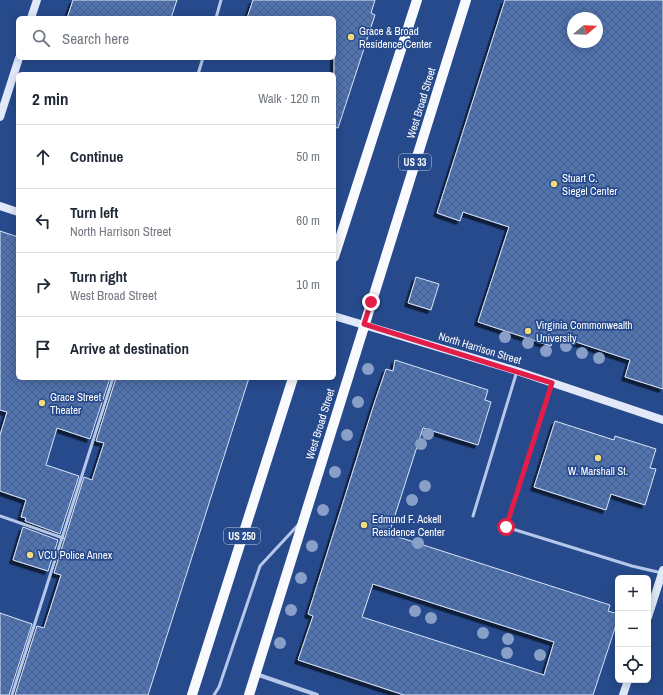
<!DOCTYPE html>
<meta charset="utf-8">
<style>
:root{--surface:#fff;--page:#f2f2f3;--text:#1f2937;--muted:#747a83;--line:#e0e1e3}
body{margin:0;font-family:"Archivo Narrow",sans-serif;background:var(--page);color:var(--text)}
.controls{position:absolute;right:12px;bottom:12px;display:grid;overflow:hidden;border-radius:6px;box-shadow:0 2px 10px #0003}
.controls button{width:36px;height:36px;display:grid;place-items:center;padding:0;border:0;border-bottom:1px solid var(--line);background:var(--surface);color:var(--text);font:20px sans-serif}
.compass{position:absolute;left:567px;top:12px;width:36px;height:36px;border-radius:50%;background:var(--surface);box-shadow:0 2px 10px #0003;rotate:71deg}
.stop{position:absolute;width:12px;height:12px;margin:-9px;border:3px solid #e11d48;border-radius:50%;background:#fff}
.stop.end{background:#e11d48;border-color:#fff;box-shadow:0 1px 4px #0008}
.list{margin:0;padding:0;list-style:none}
h2{display:flex;justify-content:space-between;align-items:center;height:52px;margin:0;padding:0 16px;font-size:17px}
h2 small{font-size:13px;font-weight:400;color:var(--muted)}
.list li{display:grid;grid-template-columns:26px 1fr auto;gap:12px;align-items:center;box-sizing:border-box;height:64px;padding:0 16px;border-top:1px solid var(--line)}
.list b{display:block;font-size:15px;white-space:nowrap}
.list p{margin:0;font-size:13px;white-space:nowrap;color:var(--muted)}
.list em{font-size:13px;font-style:normal;color:var(--muted)}
.icon{flex:none;width:22px;height:22px;fill:none;stroke:currentColor;stroke-width:2;stroke-linecap:round;stroke-linejoin:round}
.map{position:relative;flex:none;width:663px;height:695px;overflow:hidden}
.search{position:absolute;background:var(--surface);box-shadow:0 2px 10px #0003;left:16px;top:16px;width:320px;height:44px;display:flex;align-items:center;gap:10px;box-sizing:border-box;padding:0 14px;border-radius:6px;color:var(--muted);font-size:15px}
.panel{position:absolute;background:var(--surface);box-shadow:0 2px 10px #0003;left:16px;top:72px;width:320px;height:308px;border-radius:6px}
.map>svg:first-child{display:block}
.building{fill:url(#building-cross-hatch);stroke:#d9e5f8;fill-rule:evenodd;filter:url(#shadow)}
.lines{fill:none;stroke-linecap:round;stroke-linejoin:round}
.lane{stroke:#b5c8ea;stroke-width:3}
.street{stroke:#b5c8ea;stroke-width:4}
.secondary{stroke:#e0e8f9;stroke-width:8}
.primary{stroke:#f9fafe;stroke-width:10}
.tree{fill:#889fc7}
.route{stroke:#e11d48;stroke-width:5}
.poi-dot{fill:#f3db7a;stroke:#264a8c;stroke-width:1.5}
.labels{text-anchor:middle;dominant-baseline:central;stroke-width:3.5;stroke-linejoin:round;paint-order:stroke}
.shield{fill:#264a8c;stroke:#bec9dc;stroke-width:1}
.shield-label{font-size:10px;font-weight:bold;fill:#fff}
.poi-label{font-size:11px;fill:#fff;stroke:#264a8c;text-anchor:start}
.street-label{font-size:11px;fill:#fff;stroke:#264a8c}
</style>
<div class="map">
<svg width="663" height="695" viewBox="0 0 663 695">
<defs>
<pattern id="building-cross-hatch" width="8" height="8" patternUnits="userSpaceOnUse"><rect width="8" height="8" fill="#4f73b3"/><path d="M0 0l8 8M0 8l8-8" fill="none" stroke="#4d5e7a"/></pattern>
<filter id="shadow"><feDropShadow dx="-3.5" dy="3.5" stdDeviation="0" flood-color="#0009"/></filter>
</defs>
<rect width="100%" height="100%" fill="#264a8c"/>
<!-- building -->
<path class="building" d="M 73,0 L 177,0 L 171,18 L 67,18 Z
M 253,0 L 375,0 L 371,13 L 375,15 L 338,128 L 334,127 L 334,18 L 247,18 Z
M 505,0 L 663,0 L 663,389 L 625,377 L 630,360 L 555,335 L 551,346 L 478,322 L 509,227 L 463,212 L 460,221 L 437,213 ZM 573,18 L 597,18 L 597,42 L 573,42 Z
M 0,231 L 18,237 L 18,378 L 110,378 L 90,439 L 57,428 L 46,465 L 79,476 L 60,534 L 25,521 L 26,518 L 21,517 L 26,500 L 0,491 L 0,435 L 7,412 L 0,410 Z
M 416,277 L 439,284 L 431,310 L 408,303 Z
M 395,360 L 488,390 L 485,400 L 491,402 L 478,445 L 423,428 L 389,534 L 610,605 L 608,611 L 618,614 L 618,619 L 593,695 L 404,695 L 298,660 L 313,616 L 308,614 L 374,404 L 386,369 L 393,371 ZM 373,584 L 554,642 L 544,675 L 362,617 Z
M 116,378 L 249,378 L 148,695 L 15,695 L 37,626 L 44,628 L 61,575 L 54,573 L 84,477 L 92,480 L 104,443 L 96,441 Z
M 555,421 L 614,440 L 615,436 L 656,449 L 650,468 L 656,469 L 645,505 L 611,494 L 606,510 L 534,487 Z
M 23,527 L 58,540 L 48,571 L 13,560 Z
M 0,613 L 32,624 L 9,695 L 0,695 Z"/>
<g class="lines">
<!-- lane -->
<path class="lane" d="M 216,18 L 221,0
M 198,74 L 203,58
M 552,384 L 506,527 L 632,566 L 662,573
M 0,516 L 63,538
M 473,516 L 517,371
M 12,695 L 113,378
M 214,695 L 219,687 L 260,566 L 299,524"/>
<!-- street -->
<path class="street" d="M 256,674 L 317,695"/>
<!-- secondary -->
<path class="secondary" d="M 31,18 L 37,0
M 0,117 L 19,58
M 0,206 L 18,212
M 334,316 L 517,371 L 663,420
M 648,617 L 663,570
M 623,695 L 628,680"/>
<!-- primary -->
<path class="primary" d="M 334,257 L 417,0
M 192,695 L 293,378
M 249,695 L 466,0"/>
</g>
<!-- trees -->
<g class="tree">
<circle cx="505" cy="337" r="6"/>
<circle cx="528" cy="343" r="6"/>
<circle cx="566" cy="346" r="6"/>
<circle cx="546" cy="351" r="6"/>
<circle cx="582" cy="353" r="6"/>
<circle cx="599" cy="358" r="6"/>
<circle cx="368" cy="369" r="6"/>
<circle cx="358" cy="402" r="6"/>
<circle cx="428" cy="434" r="6"/>
<circle cx="347" cy="435" r="6"/>
<circle cx="421" cy="444" r="6"/>
<circle cx="335" cy="472" r="6"/>
<circle cx="425" cy="486" r="6"/>
<circle cx="412" cy="500" r="6"/>
<circle cx="323" cy="510" r="6"/>
<circle cx="418" cy="543" r="6"/>
<circle cx="312" cy="546" r="6"/>
<circle cx="301" cy="578" r="6"/>
<circle cx="291" cy="610" r="6"/>
<circle cx="415" cy="611" r="6"/>
<circle cx="431" cy="618" r="6"/>
<circle cx="483" cy="633" r="6"/>
<circle cx="508" cy="639" r="6"/>
<circle cx="280" cy="643" r="6"/>
<circle cx="507" cy="653" r="6"/>
<circle cx="540" cy="655" r="6"/>
</g>
<g class="lines">
<!-- route -->
<path class="route" d="M 371,302 L 364,324 L 552,383 L 506,527"/>
</g>
<!-- markers -->
<g class="poi-dot">
<circle cx="351" cy="37" r="4"/>
<circle cx="554" cy="184" r="4"/>
<circle cx="528" cy="331" r="4"/>
<circle cx="42" cy="403" r="4"/>
<circle cx="598" cy="458" r="4"/>
<circle cx="364" cy="525" r="4"/>
<circle cx="30" cy="555" r="4"/>
</g>
<g class="labels">
<!-- shield labels -->
<g class="shield">
<rect x="399" y="154" width="32" height="16" rx="3"/>
<rect x="224" y="528" width="36" height="16" rx="3"/>
</g>
<g class="shield-label">
<text x="415" y="162">US 33</text>
<text x="242" y="536">US 250</text>
</g>
<!-- poi labels -->
<g class="poi-label">
<text x="359" y="31">Grace &amp; Broad<tspan x="359" dy="13">Residence Center</tspan></text>
<text x="562" y="178">Stuart C.<tspan x="562" dy="13">Siegel Center</tspan></text>
<text x="536" y="325">Virginia Commonwealth<tspan x="536" dy="13">University</tspan></text>
<text x="50" y="397">Grace Street<tspan x="50" dy="13">Theater</tspan></text>
<text x="598" y="471" text-anchor="middle">W. Marshall St.</text>
<text x="372" y="519">Edmund F. Ackell<tspan x="372" dy="13">Residence Center</tspan></text>
<text x="38" y="555">VCU Police Annex</text>
</g>
<!-- street labels -->
<g class="street-label">
<text transform="translate(421 103) rotate(-73)">West Broad Street</text>
<text transform="translate(480 348) rotate(17)">North Harrison Street</text>
<text transform="translate(320 424) rotate(-73)">West Broad Street</text>
</g>
</g>
</svg>
<div class="controls">
<button>+</button>
<button>−</button>
<button><svg class="icon" aria-label="locate" viewBox="0 0 24 24"><circle cx="12" cy="12" r="6"/><path d="M12 2v4M12 18v4M2 12h4M18 12h4"/></svg></button>
</div>
<svg class="compass" viewBox="-18 -18 36 36"><path d="M0-13l5 13h-10z" fill="#e53935"/><path d="M0 13l5-13h-10z" fill="#747a83"/></svg>
<div class="stop" style="left:506px;top:527px"></div>
<div class="stop end" style="left:371px;top:302px"></div>
<div class="search"><svg class="icon" aria-label="search" viewBox="0 0 24 24"><circle cx="10" cy="10" r="6"/><path d="M15 15l6 6"/></svg>Search here</div>
<section class="panel">
<h2>2 min<small>Walk · 120 m</small></h2>
<ul class="list">
<li><svg class="icon" aria-label="ahead" viewBox="0 0 24 24"><path d="M12 20V5M6 11l6-6 6 6"/></svg><div><b>Continue</b></div><em>50 m</em></li>
<li><svg class="icon" aria-label="left" viewBox="0 0 24 24"><path d="M17 20v-9H6M10 6l-5 5 5 5"/></svg><div><b>Turn left</b><p>North Harrison Street</p></div><em>60 m</em></li>
<li><svg class="icon" aria-label="right" viewBox="0 0 24 24"><path d="M7 20v-9h11M14 6l5 5-5 5"/></svg><div><b>Turn right</b><p>West Broad Street</p></div><em>10 m</em></li>
<li><svg class="icon" aria-label="arrive" viewBox="0 0 24 24"><path d="M6 21V4h12l-3 4 3 4H6"/></svg><div><b>Arrive at destination</b></div></li>
</ul>
</section>
</div>
